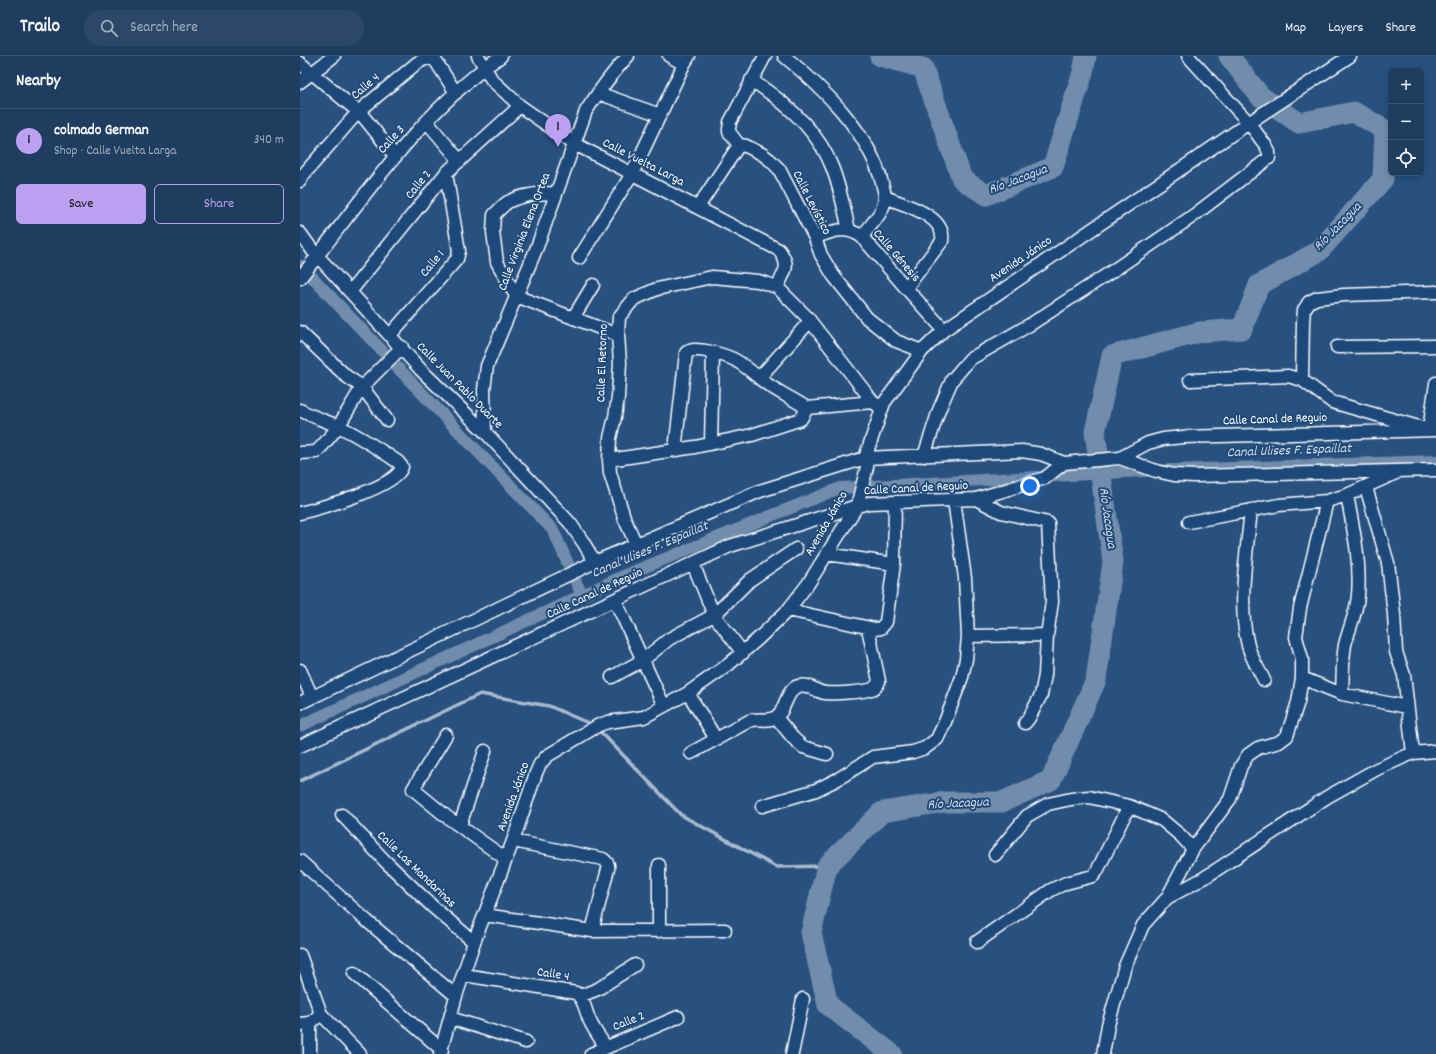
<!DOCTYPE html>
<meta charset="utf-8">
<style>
:root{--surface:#1e3d5f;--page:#2b4868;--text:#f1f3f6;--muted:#a1aebd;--line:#3c5674;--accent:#bca0f2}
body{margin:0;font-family:Dekko,sans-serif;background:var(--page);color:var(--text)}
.controls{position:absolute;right:12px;top:12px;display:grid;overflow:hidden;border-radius:6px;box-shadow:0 2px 6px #0003}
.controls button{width:36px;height:36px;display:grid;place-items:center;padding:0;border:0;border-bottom:1px solid var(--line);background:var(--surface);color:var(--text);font:20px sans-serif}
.you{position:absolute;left:730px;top:430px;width:14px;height:14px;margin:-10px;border:3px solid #fff;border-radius:50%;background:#1a73e8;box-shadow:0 0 0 6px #1a73e833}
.badge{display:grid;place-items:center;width:26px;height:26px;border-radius:50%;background:var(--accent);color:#111;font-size:13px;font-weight:700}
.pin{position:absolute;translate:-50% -33px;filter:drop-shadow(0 1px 2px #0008)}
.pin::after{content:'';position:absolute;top:21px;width:14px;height:12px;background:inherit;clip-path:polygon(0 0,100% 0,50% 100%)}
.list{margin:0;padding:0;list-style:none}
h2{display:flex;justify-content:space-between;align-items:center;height:52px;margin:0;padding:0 16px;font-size:17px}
h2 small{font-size:13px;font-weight:400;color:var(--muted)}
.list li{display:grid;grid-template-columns:26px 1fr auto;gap:12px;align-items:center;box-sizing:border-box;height:64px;padding:0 16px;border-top:1px solid var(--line)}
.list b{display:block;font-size:15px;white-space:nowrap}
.list p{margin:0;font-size:13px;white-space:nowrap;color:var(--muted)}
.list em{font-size:13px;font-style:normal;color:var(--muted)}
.actions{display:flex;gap:8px;padding:12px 16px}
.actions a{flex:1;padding:9px 0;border:1px solid var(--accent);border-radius:6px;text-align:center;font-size:14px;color:var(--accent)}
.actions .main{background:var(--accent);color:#111}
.icon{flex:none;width:22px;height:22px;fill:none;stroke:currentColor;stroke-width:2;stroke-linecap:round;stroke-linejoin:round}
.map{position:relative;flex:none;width:1136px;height:998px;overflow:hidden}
header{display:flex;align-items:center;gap:24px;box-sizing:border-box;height:56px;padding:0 20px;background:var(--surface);border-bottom:1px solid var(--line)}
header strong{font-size:19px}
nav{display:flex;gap:22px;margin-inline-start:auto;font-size:14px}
.search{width:280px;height:36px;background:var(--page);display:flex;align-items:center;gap:10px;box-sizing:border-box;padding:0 14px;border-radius:22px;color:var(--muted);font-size:15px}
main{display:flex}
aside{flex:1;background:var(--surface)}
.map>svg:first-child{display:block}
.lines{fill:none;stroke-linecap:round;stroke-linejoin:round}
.stream{stroke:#aabbcd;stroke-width:3.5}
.canal{stroke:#718dab;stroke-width:12}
.river{stroke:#718dab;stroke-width:21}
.street-casing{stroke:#fff;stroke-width:15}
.street{stroke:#1f4a7a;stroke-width:12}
.labels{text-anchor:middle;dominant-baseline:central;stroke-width:4;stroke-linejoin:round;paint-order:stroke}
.street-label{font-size:13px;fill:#fff;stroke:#1f4a7a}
.water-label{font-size:14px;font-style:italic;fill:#d4dde6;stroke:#1f4a7a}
</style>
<header>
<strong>Trailo</strong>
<div class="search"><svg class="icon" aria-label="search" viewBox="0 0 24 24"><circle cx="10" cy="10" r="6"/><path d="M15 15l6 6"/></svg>Search here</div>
<nav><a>Map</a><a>Layers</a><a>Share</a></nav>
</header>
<main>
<aside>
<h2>Nearby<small></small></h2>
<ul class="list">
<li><span class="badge">1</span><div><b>colmado German</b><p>Shop · Calle Vuelta Larga</p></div><em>340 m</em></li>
</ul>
<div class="actions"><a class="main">Save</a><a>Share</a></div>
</aside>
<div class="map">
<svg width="1136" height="998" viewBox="0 0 1136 998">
<rect width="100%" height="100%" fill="#28517f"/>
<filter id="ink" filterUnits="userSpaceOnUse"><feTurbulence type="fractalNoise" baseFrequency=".025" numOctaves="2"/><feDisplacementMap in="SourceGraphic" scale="8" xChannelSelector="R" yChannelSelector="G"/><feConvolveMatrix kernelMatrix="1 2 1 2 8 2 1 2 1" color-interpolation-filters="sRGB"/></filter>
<g filter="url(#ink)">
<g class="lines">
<!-- stream -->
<path class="stream" d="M 0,725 L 180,638 L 249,650 L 295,670 L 381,759 L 476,811 L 527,810"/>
<!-- canal -->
<path class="canal" d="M 0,210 L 1,210
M 9,218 L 86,299
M 95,309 L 253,474 L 270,512
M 274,522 L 282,539
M 0,670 L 330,517 L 540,432 L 843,415 L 1136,405"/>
<!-- river -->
<path class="river" d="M 580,0 L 623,12 L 662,123 L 686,139 L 753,111 L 783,16 L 786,0
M 592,998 L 528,949 L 511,877 L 527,810 L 582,756 L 645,746 L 702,746 L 751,724 L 796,624 L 813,506 L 795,376 L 812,300 L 900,276 L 942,273 L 959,229 L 1019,195 L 1083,123 L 1085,74 L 1054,56 L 999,67 L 960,40 L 929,0"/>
<defs>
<path id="street" d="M 178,0 L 192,24 L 220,50 L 273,87 L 479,194 C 491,210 485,215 477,231
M 369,0 L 384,8
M 465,0 L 430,66 L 429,73 L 429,76 L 439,89 L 446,90 L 462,98 L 470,104 L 479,113 L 515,182 L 521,199 L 533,219 L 567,262 L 596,285 L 622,295
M 484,0 C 523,32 569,76 582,127 C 583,131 585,137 585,142 C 584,157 570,169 562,181
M 0,7 L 62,59 L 95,100
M 451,24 C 484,45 518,74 532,111 C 540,131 544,153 549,174
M 0,26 L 34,0
M 298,37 L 360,59
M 127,66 L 160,105
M 0,125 L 4,118 L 58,56 L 117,7 L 127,2 L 135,4 L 156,37
M 256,137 C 240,137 223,138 208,146 C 203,149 198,155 194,159 L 193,176 L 197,206 L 216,240 L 318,279
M 585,141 C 604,149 646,159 642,185 L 606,232
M 398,151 L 439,89
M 0,177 L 13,195 L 121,314 L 185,376 L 270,467 L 283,486 L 295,506
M 515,182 C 531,175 547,169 562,181 L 606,232 L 644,274
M 279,202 L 332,118 L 384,8 L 389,0
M 0,222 C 61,145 120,56 201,0
M 50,236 L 146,117 L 220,50
M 273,262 L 293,229
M 0,276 L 46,320 L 62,331 L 87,364
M 90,279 L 157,203 L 159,195 L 146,117
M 1037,291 L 1136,290
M 459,322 L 510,265
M 890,324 L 988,320 L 1002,324 L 1032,346 L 1129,374 L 1136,327
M 1002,324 L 1003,266 L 1004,254 L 1009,246 L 1017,242 L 1044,239 L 1136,236
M 0,354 C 13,361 26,365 40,371 C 61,381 79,393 98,406 L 102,411 C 97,431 20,452 0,457
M 185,376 L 184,334 L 187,310 L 237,191 L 286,55 C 299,35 312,17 328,0
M 411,387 L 413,297
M 375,394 L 386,297 C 393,289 424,299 433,303 C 446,309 457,322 470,330 C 482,338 495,344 507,352 L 573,346
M 0,397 L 16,396 L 23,389 L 38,371 L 62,331 L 102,291
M 624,400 L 639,354 L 652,324 L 670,303 L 731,268 L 814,214 L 893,160 L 969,102 L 969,96 L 966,90 L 949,67 L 888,0
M 820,402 L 856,415 L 874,419 L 895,420 L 1136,414
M 309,404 L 395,391 L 452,379 L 501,363 L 507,352
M 1066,431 L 1088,507 L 1094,558 L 1096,596 L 1104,619 L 1113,697
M 676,443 L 701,456 L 748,467 L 752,546 L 747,579 L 745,619 L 741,639 L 729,662 L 725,667
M 951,454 C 947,495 938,545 947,585 C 949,599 958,612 964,624
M 889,466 L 979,449 L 1027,445 L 1047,439 L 1098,416
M 336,488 L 325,464 L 310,417 L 309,404 L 310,382 L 315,361 L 318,341 L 320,307 L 318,279 L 319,261 L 334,243 L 357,233 L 412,221 L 458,225 L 477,231 L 507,261 L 573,346 L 582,353
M 393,508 L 414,559 L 443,597
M 594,508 L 595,446
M 315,544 L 364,650
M 488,554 L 575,573 L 581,572 L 586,566 L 594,508 L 527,498
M 668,580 L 747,579
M 0,614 L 12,641
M 312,621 L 343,604 L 369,583 L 414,559 L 450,524 L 496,493
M 1002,622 L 1042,638 L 1107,651
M 388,637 L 416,683
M 1042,638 C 1043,622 1042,605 1045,589 C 1049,572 1057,556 1058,539 C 1061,506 1053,472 1047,439
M 0,647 L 295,506 L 460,435 L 565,402 L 722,395 L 741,398 L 764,407
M 476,661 L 493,682 L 503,691 L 527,698
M 146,679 L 113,733 L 147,761 L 206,803
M 0,690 L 430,490 L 557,450 L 569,447 L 676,443 L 745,422 L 764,407 L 820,402 L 848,387 L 863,383 L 883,381 L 1136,374
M 391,697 L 449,665 C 460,661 472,668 480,657 C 486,649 488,632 499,630 C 509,627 516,636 525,637 C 532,638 569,636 574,632 C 577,630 578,628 579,625 L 568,572
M 462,750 L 516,734 L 538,723 L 573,701 L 613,696 L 625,692 L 637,683 L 645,666 L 662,621 L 666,603 L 668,580 L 665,522 L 654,444
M 42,759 L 85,805 L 133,851 L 174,886
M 160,769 L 185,695
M 213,785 L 303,803 C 307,806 309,808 308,813 L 292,875
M 695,799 L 727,760 L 748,748 L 771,743 L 789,741 L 829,750 L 862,764 L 881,780 L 893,793
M 0,805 L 67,865 L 156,940
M 359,809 L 359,875
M 867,842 L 893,793 L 930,743 L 941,710 L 948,699 L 958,692 L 979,686 L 987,680 L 998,646 L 1002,622 L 1002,603 L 996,581 L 1000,552 L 1027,445
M 185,859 L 292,875 L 425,874
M 677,886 L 751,834 L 766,827 L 793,820 L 797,815 L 829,750
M 0,899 L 21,958
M 54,917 L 142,994
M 164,919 L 276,937 C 285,944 285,954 289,963 C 293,973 300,982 306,991
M 280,940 L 298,933 L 335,909
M 150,962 L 226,986
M 0,968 L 10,967 L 21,958 L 60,998
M 10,998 L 10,967
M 140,998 L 156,940 L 174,886 L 213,785 L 236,717 L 240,708 L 247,700 L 299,669 L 308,666 L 344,661 L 388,637 L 428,609 L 459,582 L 488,554 L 508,528 L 557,450 L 567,411 L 565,402 L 584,347 L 622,295 L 644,274 L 956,62 L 1050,0
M 291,998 L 378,961
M 492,998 L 503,943
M 803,998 L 808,969 L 825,910 L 843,869 L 867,842 L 904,822 L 1027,741 L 1077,713 L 1113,697 L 1136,695"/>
</defs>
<!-- street casing -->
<use href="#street" class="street-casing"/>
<!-- street -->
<use href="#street" class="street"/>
</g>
</g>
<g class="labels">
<!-- street labels -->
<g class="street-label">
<text transform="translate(66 31) rotate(-40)">Calle 4</text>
<text transform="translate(92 84) rotate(-48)">Calle 3</text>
<text transform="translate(343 107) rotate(27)">Calle Vuelta Larga</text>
<text transform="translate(119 129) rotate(-51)">Calle 2</text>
<text transform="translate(511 147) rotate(63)">Calle Levístico</text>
<text transform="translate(225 176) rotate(-69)">Calle Virginia Elena Ortea</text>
<text transform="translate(596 200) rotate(49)">Calle Génesis</text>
<text transform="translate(721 204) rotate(-34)">Avenida Jánico</text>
<text transform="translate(133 208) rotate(-50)">Calle 1</text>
<text transform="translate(303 307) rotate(-88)">Calle El Retorno</text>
<text transform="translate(159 330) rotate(45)">Calle Juan Pablo Duarte</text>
<text transform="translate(975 364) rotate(-2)">Calle Canal de Reguio</text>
<text transform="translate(616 433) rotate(-3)">Calle Canal de Reguio</text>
<text transform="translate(527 468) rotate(-60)">Avenida Jánico</text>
<text transform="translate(295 538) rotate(-25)">Calle Canal de Reguio</text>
<text transform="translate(214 741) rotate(-70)">Avenida Jánico</text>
<text transform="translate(116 814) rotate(44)">Calle Las Mandarinas</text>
<text transform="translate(253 919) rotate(9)">Calle 4</text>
<text transform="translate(329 966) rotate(-22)">Calle 2</text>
</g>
<!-- water labels -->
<g class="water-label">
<text transform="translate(718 124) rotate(-21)">Río Jacagua</text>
<text transform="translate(1038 171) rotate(-46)">Río Jacagua</text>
<text transform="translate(989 395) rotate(-2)">Canal Ulises F. Espaillat</text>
<text transform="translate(807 462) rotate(82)">Río Jacagua</text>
<text transform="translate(350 494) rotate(-23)">Canal Ulises F. Espaillat</text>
<text transform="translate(658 748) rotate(-3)">Río Jacagua</text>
</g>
</g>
</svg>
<div class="controls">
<button>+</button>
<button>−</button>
<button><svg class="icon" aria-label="locate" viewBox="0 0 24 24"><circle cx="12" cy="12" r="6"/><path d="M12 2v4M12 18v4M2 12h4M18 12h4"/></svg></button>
</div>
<div class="you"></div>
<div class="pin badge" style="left:258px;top:91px">1</div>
</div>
</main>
